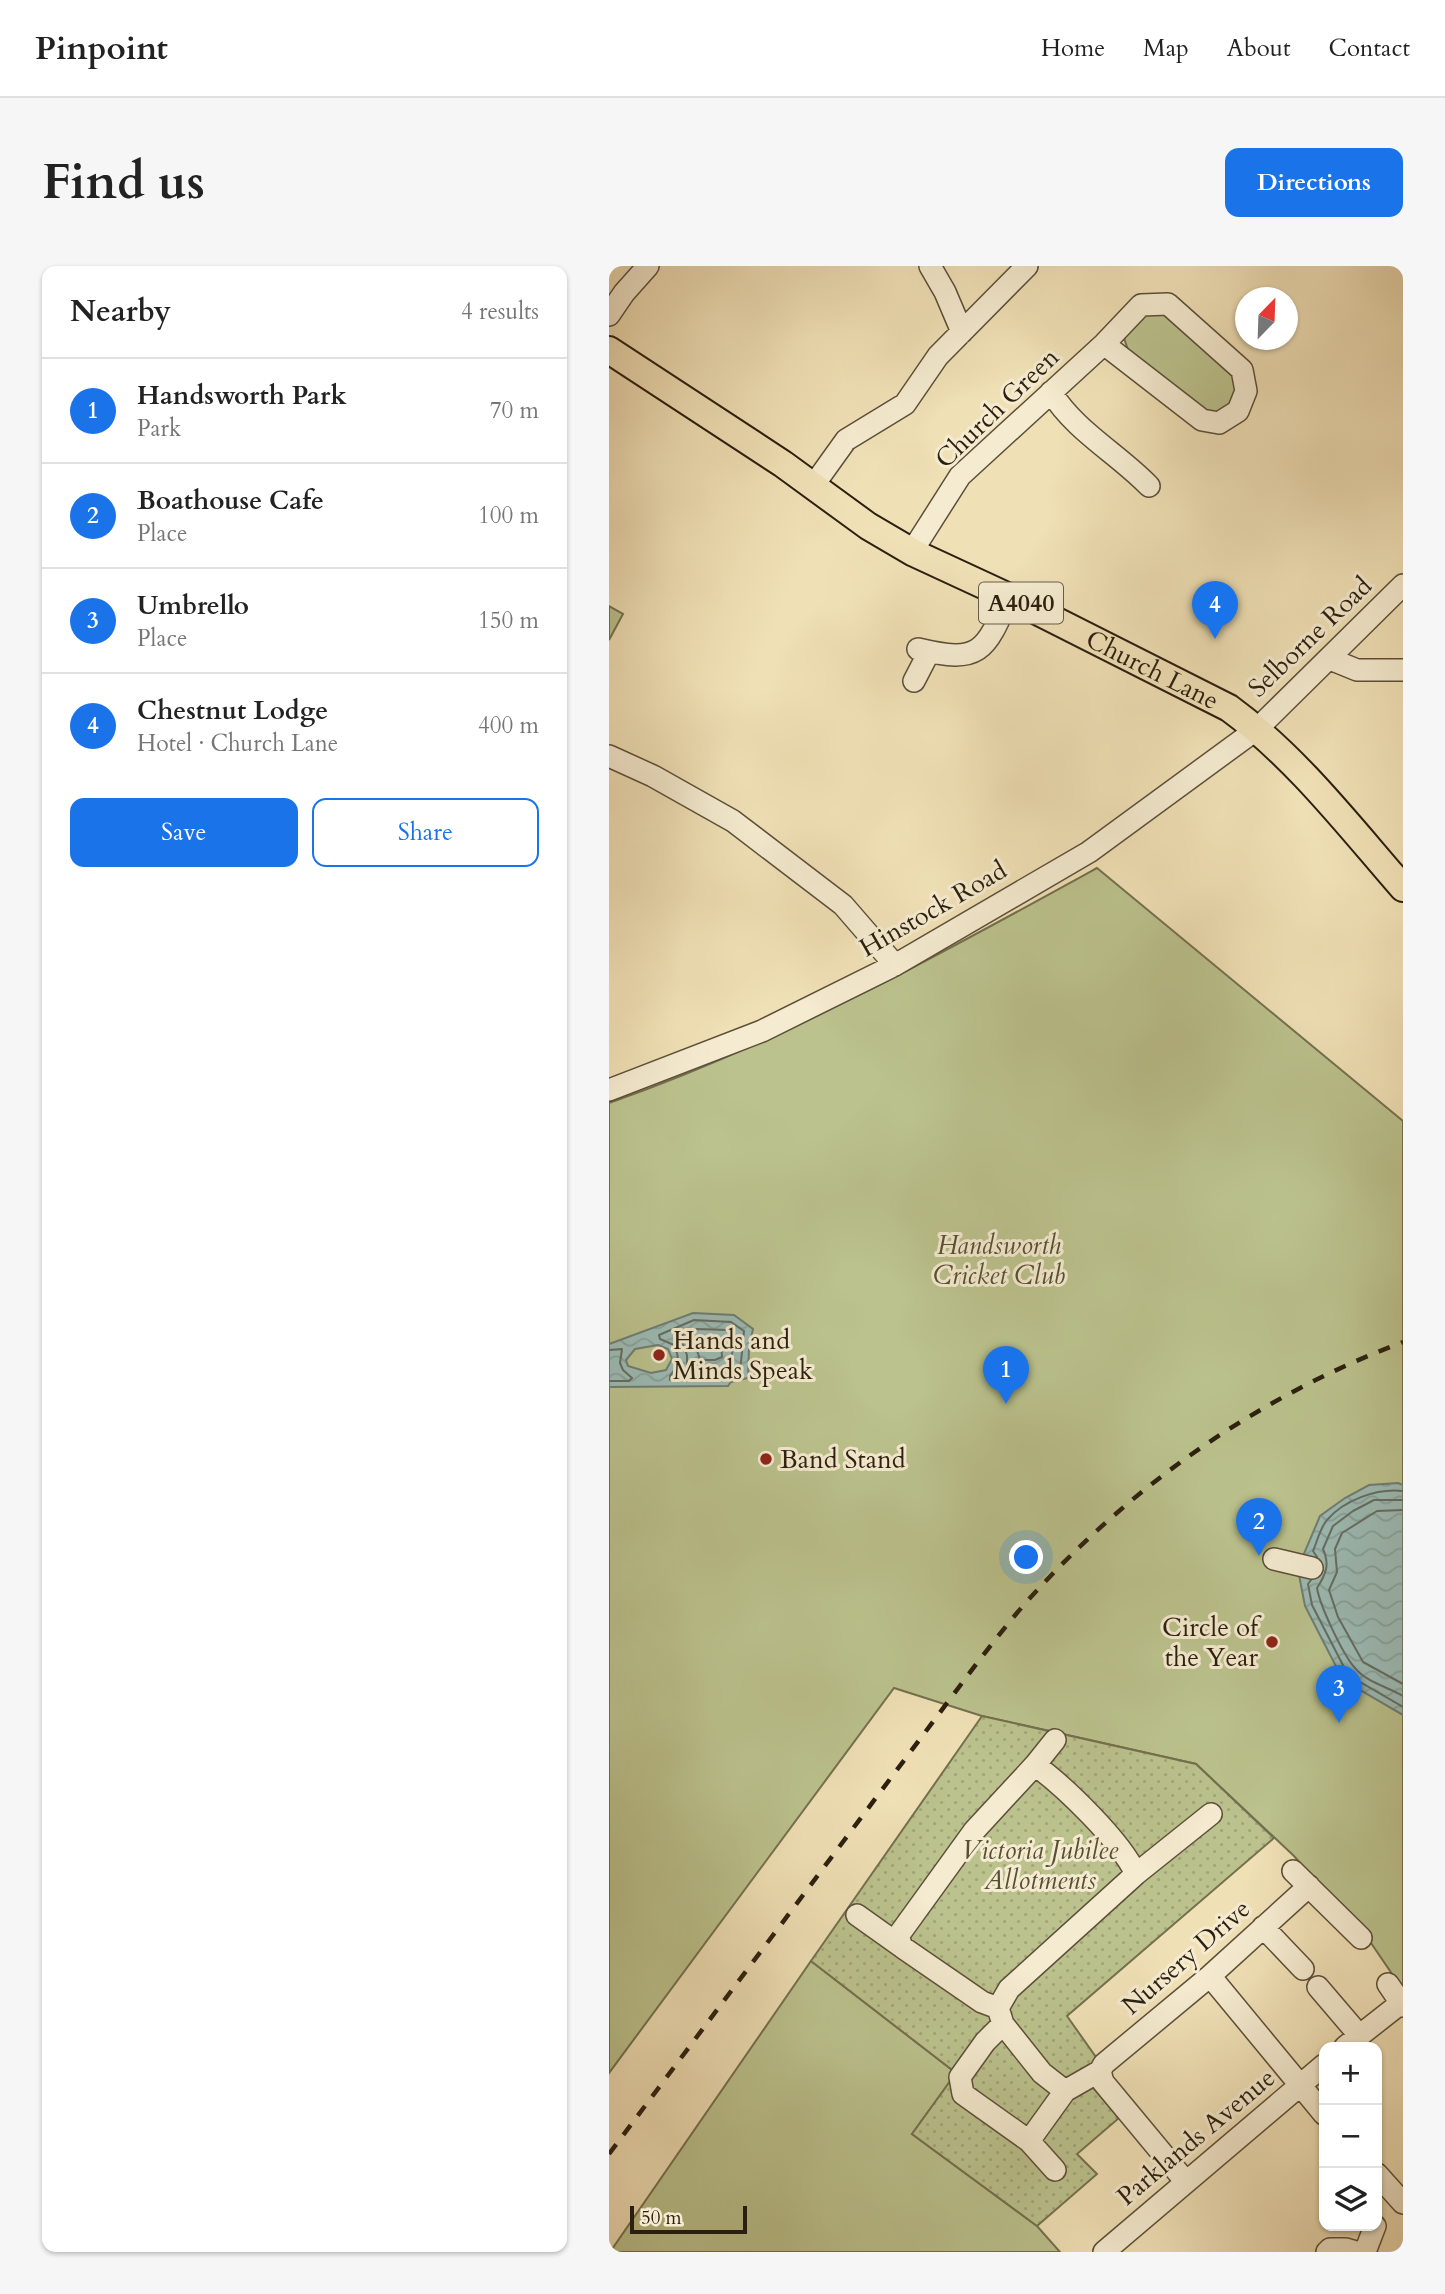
<!DOCTYPE html>
<meta charset="utf-8">
<style>
:root{--surface:#fff;--page:#f6f6f6;--text:#222;--muted:#767676;--line:#e0e0e0;--accent:#1a73e8}
body{margin:0;font-family:Cardo,serif;background:var(--page);color:var(--text)}
.controls{position:absolute;right:21px;bottom:21px;display:grid;overflow:hidden;border-radius:14px;box-shadow:0 2px 5px #0004}
.controls button{width:63px;height:63px;display:grid;place-items:center;padding:0;border:0;border-bottom:2px solid var(--line);background:var(--surface);color:var(--text);font:35px sans-serif}
.compass{position:absolute;left:626px;top:21px;width:63px;height:63px;border-radius:50%;background:var(--surface);box-shadow:0 2px 5px #0004;rotate:23deg}
.scale{position:absolute;left:21px;bottom:18px;width:117px;box-sizing:border-box;padding-left:7px;border:4px solid #2b1f0f;border-top:0;font-size:19px;line-height:24px;white-space:nowrap;color:#2b1f0f;-webkit-text-stroke:5px #f5ebd0;paint-order:stroke}
.you{position:absolute;left:418px;top:1292px;width:24px;height:24px;margin:-18px;border:5px solid #fff;border-radius:50%;background:#1a73e8;box-shadow:0 0 0 10px #1a73e833}
.badge{display:grid;place-items:center;width:46px;height:46px;border-radius:50%;background:var(--accent);color:#fff;font-size:23px;font-weight:700}
.pin{position:absolute;translate:-50% -58px;filter:drop-shadow(0 2px 4px #0008)}
.pin::after{content:'';position:absolute;top:37px;width:24px;height:21px;background:inherit;clip-path:polygon(0 0,100% 0,50% 100%)}
.list{margin:0;padding:0;list-style:none}
h2{display:flex;justify-content:space-between;align-items:center;height:91px;margin:0;padding:0 28px;font-size:30px}
h2 small{font-size:23px;font-weight:400;color:var(--muted)}
.list li{display:grid;grid-template-columns:46px 1fr auto;gap:21px;align-items:center;box-sizing:border-box;height:105px;padding:0 28px;border-top:2px solid var(--line)}
.list b{display:block;font-size:26px;white-space:nowrap}
.list p{margin:0;font-size:23px;white-space:nowrap;color:var(--muted)}
.list em{font-size:23px;font-style:normal;color:var(--muted)}
.actions{display:flex;gap:14px;padding:21px 28px}
.actions a{flex:1;padding:16px 0;border:2px solid var(--accent);border-radius:14px;text-align:center;font-size:24px;color:var(--accent)}
.actions .main{background:var(--accent);color:#fff}
.icon{flex:none;width:38px;height:38px;fill:none;stroke:currentColor;stroke-width:2;stroke-linecap:round;stroke-linejoin:round}
.map{position:relative;flex:none;width:794px;height:1986px;overflow:hidden;border-radius:14px}
header{display:flex;align-items:center;gap:42px;box-sizing:border-box;height:98px;padding:0 35px;background:var(--surface);border-bottom:2px solid var(--line)}
header strong{font-size:33px}
nav{display:flex;gap:38px;margin-inline-start:auto;font-size:24px}
.intro{display:flex;align-items:center;justify-content:space-between;box-sizing:border-box;height:168px;padding:0 42px}
h1{margin:0;font-size:49px}
.button{padding:18px 32px;border-radius:14px;background:var(--accent);color:#fff;font-size:24px;font-weight:700}
main{display:flex;gap:42px;padding:0 42px}
aside{flex:1;background:var(--surface);border-radius:14px;box-shadow:0 2px 5px #0004}
.map>svg:first-child{display:block}
.green{fill:#bbc28d;stroke:#73704e;stroke-width:2}
.garden{fill:url(#garden-dots);stroke:#73704e;stroke-width:2}
.water{fill:url(#water-waves);stroke:#6f7d73;stroke-width:2;fill-rule:evenodd}
.lines{fill:none;stroke-linecap:round;stroke-linejoin:round}
.shore{stroke:#646d62;stroke-width:2}
.minor-casing{stroke:#5c4f39;stroke-width:24}
.major-casing{stroke:#2b1f0f;stroke-width:30}
.minor{stroke:#f5ebd0;stroke-width:21}
.major{stroke:#f0e0b6;stroke-width:26}
.rail{stroke:#2b1f0f;stroke-width:4.5;stroke-dasharray:12 12;stroke-linecap:butt}
.poi-dot{fill:#8f2418;stroke:#f5ebd0;stroke-width:2.5}
.labels{text-anchor:middle;dominant-baseline:central;stroke-width:6;stroke-linejoin:round;paint-order:stroke}
.shield{fill:#f5ebd0;stroke:#685c49;stroke-width:2}
.shield-label{font-size:24px;font-weight:bold;fill:#2b1f0f}
.street-label{font-size:26px;fill:#2b1f0f;stroke:#f5ebd0}
.park-label{font-size:26px;font-style:italic;fill:#565035;stroke:#f5ebd0}
.poi-label{font-size:26px;fill:#2b1f0f;stroke:#f5ebd0;text-anchor:start}
</style>
<header>
<strong>Pinpoint</strong>
<nav><a>Home</a><a>Map</a><a>About</a><a>Contact</a></nav>
</header>
<div class="intro"><h1>Find us</h1><a class="button">Directions</a></div>
<main>
<aside>
<h2>Nearby<small>4 results</small></h2>
<ul class="list">
<li><span class="badge">1</span><div><b>Handsworth Park</b><p>Park</p></div><em>70 m</em></li>
<li><span class="badge">2</span><div><b>Boathouse Cafe</b><p>Place</p></div><em>100 m</em></li>
<li><span class="badge">3</span><div><b>Umbrello</b><p>Place</p></div><em>150 m</em></li>
<li><span class="badge">4</span><div><b>Chestnut Lodge</b><p>Hotel · Church Lane</p></div><em>400 m</em></li>
</ul>
<div class="actions"><a class="main">Save</a><a>Share</a></div>
</aside>
<div class="map">
<svg width="794" height="1986" viewBox="0 0 794 1986">
<defs>
<pattern id="garden-dots" width="8" height="8" patternUnits="userSpaceOnUse" patternTransform="scale(1.75)"><rect width="8" height="8" fill="#bbc28d"/><path d="M2 2h.1M6 6h.1" fill="none" stroke="#a1a678" stroke-width="1.8" stroke-linecap="round"/></pattern>
<pattern id="water-waves" width="16" height="10" patternUnits="userSpaceOnUse" patternTransform="scale(1.75)"><rect width="16" height="10" fill="#9cbbb5"/><path d="M0 5q4-4 8 0t8 0" fill="none" stroke="#87a09a"/></pattern>
</defs>
<rect width="100%" height="100%" fill="#f0e0b6"/>
<filter id="stains"><feTurbulence type="fractalNoise" baseFrequency=".00286" numOctaves="4"/><feColorMatrix values="0 0 0 0 .2 0 0 0 0 .09 0 0 0 0 .02 0 0 0 .5 -.17"/></filter>
<radialGradient id="worn" r=".72"><stop offset=".6" stop-color="#630" stop-opacity="0"/><stop offset="1" stop-color="#630" stop-opacity=".3"/></radialGradient>
<!-- green -->
<path class="green" d="M 552,45 L 628,114 L 626,132 L 615,146 L 597,148 L 520,87 L 515,72 L 532,49 Z
M 0,340 L 14,348 L 0,374 Z
M 488,602 L 794,855 L 794,1724 L 762,1677 L 685,1590 L 587,1498 L 373,1450 L 285,1422 L 0,1807 L 0,837 C 171,777 330,689 488,602 Z
M 202,1695 L 347,1807 L 303,1868 L 428,1960 L 451,1986 L 1,1986 Z"/>
<!-- garden -->
<path class="garden" d="M 373,1450 L 587,1498 L 665,1572 L 458,1750 L 489,1794 L 481,1818 L 510,1852 L 468,1888 L 488,1908 L 428,1960 L 303,1868 L 347,1807 L 202,1695 Z"/>
<!-- water -->
<path class="water" d="M 84,1047 L 125,1049 L 144,1063 L 140,1082 L 139,1112 L 122,1116 L 119,1120 L 0,1121 L 0,1078 ZM 49,1079 L 59,1083 L 63,1093 L 57,1104 L 42,1107 L 19,1100 L 17,1094 L 26,1083 Z
M 789,1217 L 794,1219 L 794,1449 L 734,1414 L 696,1340 L 690,1309 L 694,1290 L 711,1250 L 736,1232 L 760,1219 Z"/>
<g class="lines">
<!-- shore -->
<path class="shore" d="M 85,1054 L 122,1056 L 135,1065 L 131,1106 L 113,1114 L 61,1114 L 61,1110 C 70,1099 71,1092 65,1079 L 51,1073 L 50,1069 Z
M 87,1063 L 119,1064 L 125,1069 L 122,1099 L 110,1105 L 78,1105 L 78,1089 L 71,1070 Z
M 87,1074 L 112,1075 L 113,1091 L 106,1094 L 91,1094 L 86,1078 Z
M 0,1084 L 13,1083 L 11,1097 L 14,1104 L 23,1112 L 20,1115 L 0,1115
M 794,1234 L 765,1234 L 744,1245 L 724,1260 L 714,1283 C 721,1299 717,1308 708,1322 C 711,1340 734,1389 746,1402 C 757,1416 779,1421 794,1430
M 794,1244 L 768,1245 L 733,1267 L 726,1283 L 728,1306 L 720,1324 L 729,1351 L 754,1396 L 794,1418
M 708,1291 L 704,1285 C 708,1276 711,1262 718,1254 C 735,1234 768,1222 794,1225
M 702,1314 L 699,1318 L 703,1339 L 739,1409 L 794,1441"/>
<defs>
<path id="minor" d="M 321,0 L 336,26 L 353,66
M 0,49 L 15,27 L 39,0
M 442,126 C 466,165 508,187 540,220
M 204,220 L 237,174 L 296,138 L 329,90 L 418,0
M 305,287 L 309,276 L 351,210 L 495,78 L 532,39 L 559,38 L 633,104 L 637,125 L 629,145 L 610,157 L 593,154 L 495,78
M 309,383 C 371,398 376,386 400,331
M 721,393 L 748,404 L 794,404
M 305,415 L 320,386
M 0,490 L 44,510 L 124,555 L 234,639 L 286,699
M 0,824 L 153,765 L 286,699 L 480,586 L 648,463 L 794,319
M 665,1293 L 703,1302
M 426,1499 L 446,1474
M 684,1605 L 752,1672
M 527,1608 L 602,1548
M 248,1649 L 293,1681
M 654,1661 L 694,1703
M 601,1710 L 715,1848
M 779,1718 L 794,1740
M 709,1721 L 750,1769
M 389,1742 L 400,1723 L 527,1608 C 511,1574 456,1521 426,1499 L 365,1565 L 289,1670 L 293,1681 L 373,1736 L 389,1742 L 394,1758 L 433,1807 L 456,1825 L 491,1805 L 495,1798 L 601,1710 L 700,1620
M 394,1758 L 376,1776 L 351,1811 L 354,1828 L 420,1875
M 736,1781 L 792,1737
M 491,1805 L 494,1816 L 577,1916
M 446,1904 L 420,1875 L 456,1825
M 768,1908 L 794,1937
M 495,1986 L 715,1799
M 718,1986 L 721,1983 L 737,1983 L 747,1986
M 756,1986 L 766,1960"/>
<g id="major">
<path id="s1" d="M 0,84 L 174,198 L 259,260 L 305,287 L 400,331 L 620,442 C 687,491 740,560 794,622"/>
</g>
</defs>
<!-- minor casing -->
<use href="#minor" class="minor-casing"/>
<!-- major casing -->
<use href="#major" class="major-casing"/>
<!-- minor -->
<use href="#minor" class="minor"/>
<!-- major -->
<use href="#major" class="major"/>
<!-- rail -->
<path class="rail" d="M 0,1888 L 368,1397 C 389,1370 410,1343 433,1319 C 534,1211 656,1128 794,1076"/>
</g>
<!-- markers -->
<g class="poi-dot">
<circle cx="50" cy="1089" r="7"/>
<circle cx="157" cy="1193" r="7"/>
<circle cx="663" cy="1376" r="7"/>
</g>
<g class="labels">
<!-- shield labels -->
<rect class="shield" x="370" y="316.5" width="84" height="41" rx="5"/>
<g class="shield-label">
<text x="412" y="337">A4040</text>
</g>
<!-- street labels -->
<g class="street-label">
<text transform="translate(388 142) rotate(-44)">Church Green</text>
<text transform="translate(701 371) rotate(-44)">Selborne Road</text>
<text stroke="none"><textPath href="#s1" startOffset="632">Church Lane</textPath></text>
<text transform="translate(324 643) rotate(-30)">Hinstock Road</text>
<text transform="translate(577 1691) rotate(-41)">Nursery Drive</text>
<text transform="translate(587 1871) rotate(-40)">Parklands Avenue</text>
</g>
<!-- park labels -->
<g class="park-label">
<text x="390" y="979">Handsworth<tspan x="390" dy="30">Cricket Club</tspan></text>
<text x="431" y="1584">Victoria Jubilee<tspan x="431" dy="30">Allotments</tspan></text>
</g>
<!-- poi labels -->
<g class="poi-label">
<text x="64" y="1074">Hands and<tspan x="64" dy="30">Minds Speak</tspan></text>
<text x="171" y="1193">Band Stand</text>
<text x="649" y="1361" text-anchor="end">Circle of<tspan x="649" dy="30">the Year</tspan></text>
</g>
</g>
<rect width="100%" height="100%" filter="url(#stains)"/>
<rect width="100%" height="100%" fill="url(#worn)"/>
</svg>
<div class="controls">
<button>+</button>
<button>−</button>
<button><svg class="icon" aria-label="layers" viewBox="0 0 24 24"><path d="M12 4l9 5-9 5-9-5zM3 14l9 5 9-5"/></svg></button>
</div>
<svg class="compass" viewBox="-18 -18 36 36"><path d="M0-13l5 13h-10z" fill="#e53935"/><path d="M0 13l5-13h-10z" fill="#767676"/></svg>
<div class="scale">50 m</div>
<div class="you"></div>
<div class="pin badge" style="left:397px;top:1138px">1</div>
<div class="pin badge" style="left:650px;top:1290px">2</div>
<div class="pin badge" style="left:730px;top:1457px">3</div>
<div class="pin badge" style="left:606px;top:373px">4</div>
</div>
</main>
